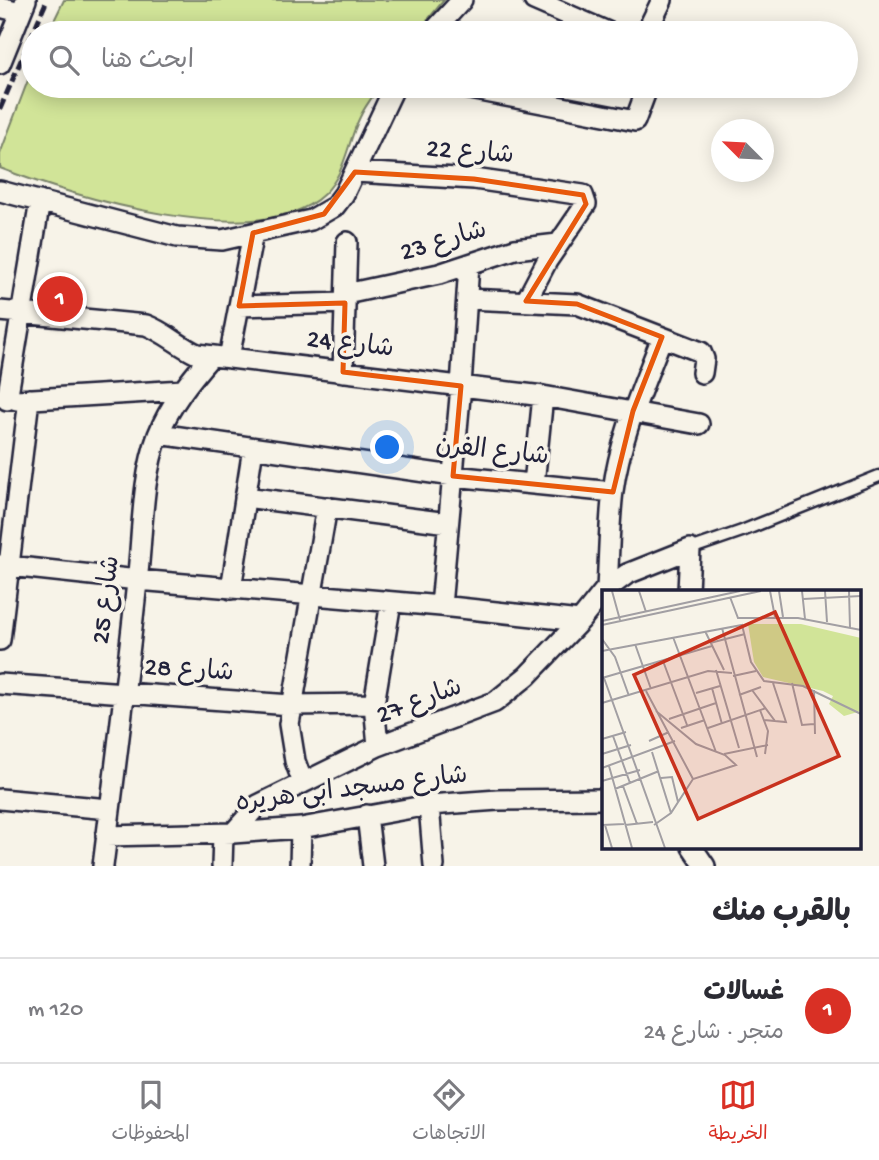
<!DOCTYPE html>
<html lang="ar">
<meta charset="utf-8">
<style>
:root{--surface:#fff;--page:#f2f2f3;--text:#2b2b33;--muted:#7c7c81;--line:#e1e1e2;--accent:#d93025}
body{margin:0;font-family:"Gochi Hand","Playpen Sans Arabic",sans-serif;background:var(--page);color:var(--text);direction:rtl}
.compass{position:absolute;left:711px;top:119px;width:63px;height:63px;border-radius:50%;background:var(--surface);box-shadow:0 4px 18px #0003;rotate:294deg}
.you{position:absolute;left:388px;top:448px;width:24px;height:24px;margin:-18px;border:5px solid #fff;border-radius:50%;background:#1a73e8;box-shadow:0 0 0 10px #1a73e833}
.badge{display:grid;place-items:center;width:46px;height:46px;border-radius:50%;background:var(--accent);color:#fff;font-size:23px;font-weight:700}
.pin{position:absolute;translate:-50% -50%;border:4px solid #fff;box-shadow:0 2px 7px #0006}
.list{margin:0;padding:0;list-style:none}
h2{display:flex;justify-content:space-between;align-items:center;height:91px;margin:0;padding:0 28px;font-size:30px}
h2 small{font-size:23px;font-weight:400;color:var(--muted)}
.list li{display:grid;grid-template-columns:46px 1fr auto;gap:21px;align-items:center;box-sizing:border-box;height:105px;padding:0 28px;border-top:2px solid var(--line)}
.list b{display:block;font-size:26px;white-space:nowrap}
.list p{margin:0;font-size:23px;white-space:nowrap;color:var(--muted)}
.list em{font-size:23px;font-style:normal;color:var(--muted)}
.icon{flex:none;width:38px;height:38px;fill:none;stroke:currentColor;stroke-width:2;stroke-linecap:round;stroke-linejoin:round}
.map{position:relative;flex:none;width:879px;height:866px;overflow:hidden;direction:ltr}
.search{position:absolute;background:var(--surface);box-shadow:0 4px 18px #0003;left:21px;right:21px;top:21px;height:77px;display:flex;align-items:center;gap:18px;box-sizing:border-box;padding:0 24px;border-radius:38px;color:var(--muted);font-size:26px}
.sheet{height:196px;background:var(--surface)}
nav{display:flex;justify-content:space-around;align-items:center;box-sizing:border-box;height:98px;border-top:2px solid var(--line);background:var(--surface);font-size:19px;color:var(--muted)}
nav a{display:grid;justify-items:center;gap:4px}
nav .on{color:var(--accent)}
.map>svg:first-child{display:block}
.green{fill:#d1e498;stroke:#7a836a;stroke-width:2}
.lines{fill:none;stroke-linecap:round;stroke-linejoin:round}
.lane-casing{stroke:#22223b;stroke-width:15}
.street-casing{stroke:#22223b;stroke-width:24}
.lane{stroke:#f7f3e8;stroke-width:10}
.street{stroke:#f7f3e8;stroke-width:19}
.rail{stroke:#22223b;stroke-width:5;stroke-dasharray:10 5;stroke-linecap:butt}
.marked{fill:none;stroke:#e8590c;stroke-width:5;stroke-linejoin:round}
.labels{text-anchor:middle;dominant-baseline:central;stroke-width:7;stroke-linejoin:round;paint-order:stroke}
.street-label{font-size:26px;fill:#22223b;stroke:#f7f3e8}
.inset-road{fill:none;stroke:#a29fa3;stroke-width:2}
.view{fill:#c8321e;fill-opacity:0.15;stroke:#c8321e;stroke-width:3.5}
.inset-edge{fill:none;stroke:#22223b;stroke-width:3.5}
</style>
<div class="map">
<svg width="879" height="866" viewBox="0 0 879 866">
<rect width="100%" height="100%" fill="#f7f3e8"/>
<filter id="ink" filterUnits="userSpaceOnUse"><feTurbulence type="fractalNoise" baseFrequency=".0143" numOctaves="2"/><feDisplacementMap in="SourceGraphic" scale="14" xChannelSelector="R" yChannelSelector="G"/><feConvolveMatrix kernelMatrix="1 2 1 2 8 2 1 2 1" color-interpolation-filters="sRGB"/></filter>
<g filter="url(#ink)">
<!-- green -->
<path class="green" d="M 64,0 L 444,0 L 417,33 L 48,33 Z
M 33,67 L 33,86 L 380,86 C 373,96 365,106 360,117 C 347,143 346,173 324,194 C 261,255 71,196 0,168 L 0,154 Z"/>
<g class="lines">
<defs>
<path id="lane" d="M 690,549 L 742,531 L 879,476"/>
<path id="street" d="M 534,0 L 610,33
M 0,7 L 20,12
M 432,33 L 462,0
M 646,33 L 662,0
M 0,64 L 26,0
M 454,86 L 635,121 L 648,86
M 355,172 L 474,179 L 583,195 L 586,204 L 547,261 L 526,301
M 0,191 L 177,237 L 222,240 L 311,220 L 335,206 L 344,194 L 395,86
M 346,294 L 439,274 L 515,249 L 558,244
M 467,299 L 577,304 L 701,352 L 704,359 L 702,373
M 239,306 L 345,303
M 0,311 L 146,325 C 165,332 179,346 197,354 L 543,396 L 699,424
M 229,358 L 253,233
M 343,372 L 347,242
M 7,400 L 40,201
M 16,400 L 183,390
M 159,434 L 453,476 L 613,492
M 534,484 L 543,396
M 245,497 L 448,523
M 0,565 L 138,580 L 441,606 L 580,621
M 607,588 C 609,556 609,523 613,491 C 620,437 643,387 662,337
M 231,589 L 253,448
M 604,591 L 627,574 L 690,549 L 688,591
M 441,606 L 461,386 L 469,264
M 0,640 L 29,399
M 0,684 L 291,705 L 374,704
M 378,746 L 374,704 L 391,602
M 303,783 L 295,761 L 289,724 L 327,507
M 0,799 L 109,809
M 429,805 L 434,866
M 367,815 L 373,866
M 233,833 L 258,805 L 378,746 L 495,702 L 527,676 L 580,621 L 604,591
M 106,836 L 233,833 L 301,828 L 429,805 L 498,800 L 604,799
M 692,847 L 705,866
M 103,866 C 115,771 127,676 137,582 C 143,533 141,481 158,435 C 170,405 190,380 211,356
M 222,866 L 223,834
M 300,866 L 301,828"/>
</defs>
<!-- lane casing -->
<use href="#lane" class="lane-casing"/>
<!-- street casing -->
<use href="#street" class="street-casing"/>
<!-- lane -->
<use href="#lane" class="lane"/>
<!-- street -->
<use href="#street" class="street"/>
<!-- rail -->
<path class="rail" d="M 0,109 L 47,0"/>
</g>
</g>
<!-- marked area -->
<path class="marked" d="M 355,172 L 474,179 L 583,195 L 586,204 L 526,301 L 577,304 L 662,337 L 633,411 L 613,492 L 453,476 L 461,386 L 343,372 L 345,303 L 239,306 L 253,233 L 324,214 Z"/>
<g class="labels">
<!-- street labels -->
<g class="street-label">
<text transform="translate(470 154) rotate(5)">شارع 22</text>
<text transform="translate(444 243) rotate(-16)">شارع 23</text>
<text transform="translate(350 346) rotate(7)">شارع 24</text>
<text transform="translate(492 453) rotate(6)">شارع الفرن</text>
<text transform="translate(108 600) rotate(-83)">شارع 25</text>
<text transform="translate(189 672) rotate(4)">شارع 28</text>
<text transform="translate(420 703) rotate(-20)">شارع 27</text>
<text transform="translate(352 791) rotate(-7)">شارع مسجد ابى هريره</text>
</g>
</g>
<!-- overview -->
<g transform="translate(602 590)">
<rect width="259" height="259" fill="#f7f3e8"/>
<path d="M 146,34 L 199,34 L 259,48 L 259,121 L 242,126 L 227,114 L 231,106 L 221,101 L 161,87 L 152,72 Z" fill="#d1e498"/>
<path class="inset-road" d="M 10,1 L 18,30M 37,1 L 44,22M 168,1 L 173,27M 177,1 L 181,27M 200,1 L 203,29M 223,1 L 225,32M 247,1 L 248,38M 128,7 L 136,28 L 196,28 L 259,40M 201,9 L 259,6M 0,31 L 138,1M 0,35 L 159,1M 120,38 L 155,167M 103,41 L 122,80M 71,47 L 114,162M 0,49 L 13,67 L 27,106M 108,53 L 143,44M 33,54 L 49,99M 0,61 L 140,35 L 149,72 L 162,91 L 201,96 L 259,124M 61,71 L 85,135M 114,80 L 137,158M 131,86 L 154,81M 0,88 L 110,56M 2,88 L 63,258M 190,93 L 200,135 L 212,134M 110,98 L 120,134M 150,100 L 173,131M 212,100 L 213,144M 44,101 L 91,189M 94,103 L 118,96M 137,105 L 159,97M 0,113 L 106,81 L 130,83M 158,120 L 166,141 L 163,164M 67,129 L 114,113M 162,130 L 184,132 L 171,93M 79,138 L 103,130M 106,138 L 164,118M 11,146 L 28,193M 0,149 L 24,142M 47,151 L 67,142M 50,162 L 69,223M 0,164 L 29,155M 122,164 L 166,155M 7,176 L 30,258M 0,178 L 73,151M 59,188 L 70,187 L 76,212M 0,191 L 38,180M 21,196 L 35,234M 13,199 L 57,181M 0,235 L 22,234M 3,235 L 10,258M 23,235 L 51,232M 52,235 L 69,223 L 91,189 L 134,175 L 123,165 L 94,154 L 54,121"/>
<path class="view" d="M 173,22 L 237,166 L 96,229 L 32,85 Z"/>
<rect width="259" height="259" class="inset-edge"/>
</g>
</svg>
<svg class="compass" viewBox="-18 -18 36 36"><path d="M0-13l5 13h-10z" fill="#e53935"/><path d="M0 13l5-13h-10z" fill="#7c7c81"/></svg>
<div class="you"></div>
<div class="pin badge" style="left:60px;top:299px">1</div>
<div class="search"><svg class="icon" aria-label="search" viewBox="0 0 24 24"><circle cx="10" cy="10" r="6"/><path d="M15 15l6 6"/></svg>ابحث هنا</div>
</div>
<section class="sheet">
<h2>بالقرب منك<small></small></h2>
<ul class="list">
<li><span class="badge">1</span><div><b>غسالات</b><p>متجر · شارع 24</p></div><em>120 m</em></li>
</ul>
</section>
<nav>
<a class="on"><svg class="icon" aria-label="map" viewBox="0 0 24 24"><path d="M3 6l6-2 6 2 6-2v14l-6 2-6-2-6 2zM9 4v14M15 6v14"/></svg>الخريطة</a>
<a><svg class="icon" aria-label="directions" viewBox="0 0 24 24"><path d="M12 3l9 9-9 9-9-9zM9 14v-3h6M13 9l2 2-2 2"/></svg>الاتجاهات</a>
<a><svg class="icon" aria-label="saved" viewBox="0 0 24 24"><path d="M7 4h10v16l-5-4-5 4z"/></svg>المحفوظات</a>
</nav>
